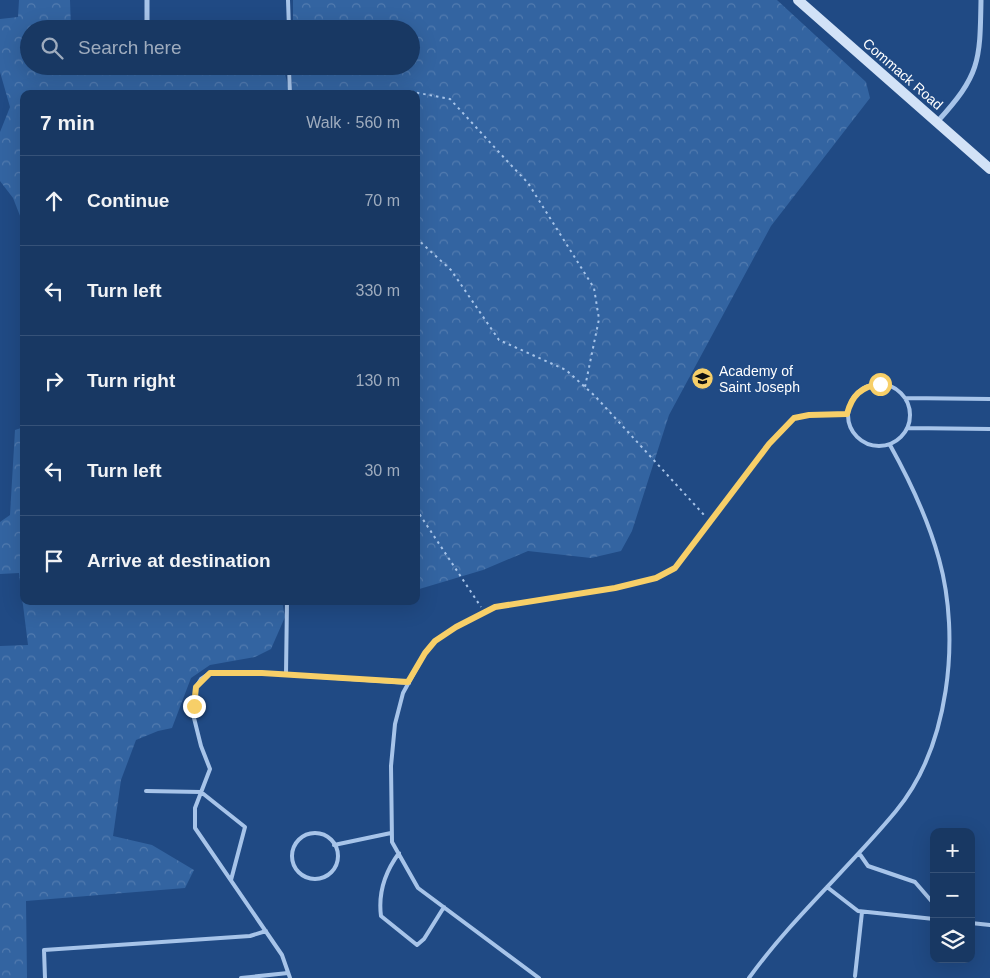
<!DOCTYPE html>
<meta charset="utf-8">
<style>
:root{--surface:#183863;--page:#213f69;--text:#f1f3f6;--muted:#9facbe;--line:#365278}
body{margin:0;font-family:Helvetica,sans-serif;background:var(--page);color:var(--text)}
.controls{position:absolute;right:15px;bottom:15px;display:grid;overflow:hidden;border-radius:10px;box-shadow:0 5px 20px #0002}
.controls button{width:45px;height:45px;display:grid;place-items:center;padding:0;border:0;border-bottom:1px solid var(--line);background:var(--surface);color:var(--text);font:25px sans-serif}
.stop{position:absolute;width:15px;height:15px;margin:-11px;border:4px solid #f7cf68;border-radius:50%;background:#fff}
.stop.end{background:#f7cf68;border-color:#fff;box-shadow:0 1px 5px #0008}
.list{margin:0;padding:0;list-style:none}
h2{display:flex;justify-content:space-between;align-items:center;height:65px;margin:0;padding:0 20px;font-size:21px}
h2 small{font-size:16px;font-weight:400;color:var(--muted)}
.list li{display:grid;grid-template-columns:32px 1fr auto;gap:15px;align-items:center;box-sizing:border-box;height:90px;padding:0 20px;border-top:1px solid var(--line)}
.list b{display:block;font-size:19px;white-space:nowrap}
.list em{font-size:16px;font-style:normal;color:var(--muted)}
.icon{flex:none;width:28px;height:28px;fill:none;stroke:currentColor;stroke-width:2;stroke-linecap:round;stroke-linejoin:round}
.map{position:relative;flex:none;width:990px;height:978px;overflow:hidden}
.search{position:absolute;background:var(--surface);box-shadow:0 5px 20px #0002;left:20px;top:20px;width:400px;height:55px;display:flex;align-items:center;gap:12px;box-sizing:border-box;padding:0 18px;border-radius:28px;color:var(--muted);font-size:19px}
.panel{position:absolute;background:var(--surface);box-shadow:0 5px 20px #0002;left:20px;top:90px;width:400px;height:515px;border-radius:10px}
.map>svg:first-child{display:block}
.forest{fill:url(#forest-crowns)}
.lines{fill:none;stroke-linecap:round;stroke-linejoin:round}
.path{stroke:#a7c4e9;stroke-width:2;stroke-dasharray:2.5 4;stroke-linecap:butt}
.lane{stroke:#a7c4e9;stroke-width:4}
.street{stroke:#a7c4e9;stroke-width:5}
.secondary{stroke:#d2e2f7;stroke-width:10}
.route{stroke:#f7cf68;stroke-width:6}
.labels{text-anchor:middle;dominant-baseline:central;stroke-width:4;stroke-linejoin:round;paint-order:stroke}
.street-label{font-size:14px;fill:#fff;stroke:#204a84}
.poi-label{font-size:14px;fill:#fff;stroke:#204a84;text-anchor:start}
</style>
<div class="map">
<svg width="990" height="978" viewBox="0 0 990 978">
<defs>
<pattern id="forest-crowns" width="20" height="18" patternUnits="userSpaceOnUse" patternTransform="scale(1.25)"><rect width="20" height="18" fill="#3364a1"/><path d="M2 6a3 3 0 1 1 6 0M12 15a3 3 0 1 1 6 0" fill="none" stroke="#527baf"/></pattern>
</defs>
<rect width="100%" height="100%" fill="#204a84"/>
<!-- forest -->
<path class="forest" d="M 19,0 L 70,0 L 71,29 L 29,29 L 29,66 L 283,66 L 290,94 L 24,94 L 24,226 L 13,198 L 0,181 L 0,132 L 10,107 L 0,72 L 0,19 L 18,17 Z
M 293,0 L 777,0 L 866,82 L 870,98 L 771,226 L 669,415 L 632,531 L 621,551 L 591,558 L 528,551 L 483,570 L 416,590 L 416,94 L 292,94 L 292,66 L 411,66 L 411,29 L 293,29 Z
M 24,427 L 24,601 L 282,601 L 285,617 L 271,649 L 255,657 L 210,665 L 191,678 L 172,728 L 158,731 L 136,740 L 121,780 L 113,836 L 152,845 L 194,870 L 185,888 L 26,901 L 27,978 L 0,978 L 0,646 L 28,645 L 19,573 L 0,574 L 0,522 L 10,515 L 15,430 Z"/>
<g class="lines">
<!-- path -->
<path class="path" d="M 313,94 L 408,91 L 450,99 L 509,163 L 528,183 L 594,288 L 599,319 L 585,387
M 416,238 L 451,270 L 499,340 L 566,370 L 595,396 L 705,516
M 416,509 L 481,607"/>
<!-- lane -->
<path class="lane" d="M 288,0 L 289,29
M 289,66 L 290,94
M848 415a31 31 0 1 1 62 0a31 31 0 1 1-62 0Z
M 905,398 L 990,399
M 908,428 L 990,429
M 286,674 L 287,601
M 146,791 L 201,792 L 245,827 L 231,880
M292 856a23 23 0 1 1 46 0a23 23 0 1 1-46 0Z
M 334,845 L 391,833
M 399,853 C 385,872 378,893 381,916 L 417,945 L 424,939 L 444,907
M 859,853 L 868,866 L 915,882 L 934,904
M 827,887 L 858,911 L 934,919
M 971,923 L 990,925
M 855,976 L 862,912
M 45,978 L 44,950 L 250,936 L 266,931
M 241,978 L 288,973
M 290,978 L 282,955 L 195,828 L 195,808 L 210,769 L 201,746 L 194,718 L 194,706 L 196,687 L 201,679 L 210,673 L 262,673 L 409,683
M 539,978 L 418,888 L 392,842 L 391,766 L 395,724 L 403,693 L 425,653 L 435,641 L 456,627 L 495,607 L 615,588 L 656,578 L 675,568 L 769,444 L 794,418 L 809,415 L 847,414
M 749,978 C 792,918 849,868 896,811 C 949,747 961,638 939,559 C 928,519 910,481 890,445"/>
<!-- street -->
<path class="street" d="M 147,0 L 147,29
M 937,122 C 980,75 980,62 981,0"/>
<!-- secondary -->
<path class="secondary" d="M 798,0 L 990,169"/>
</g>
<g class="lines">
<!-- route -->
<path class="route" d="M 194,706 L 196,687 L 210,673 L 262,673 L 408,682 L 425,653 L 435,641 L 456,627 L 495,607 L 615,588 L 656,578 L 675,568 L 769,444 L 794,418 L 809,415 L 847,414 C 852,395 861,387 880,384"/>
</g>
<!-- icons -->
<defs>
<symbol id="school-disc" viewBox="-11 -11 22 22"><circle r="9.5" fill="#f7cf68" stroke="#204a84"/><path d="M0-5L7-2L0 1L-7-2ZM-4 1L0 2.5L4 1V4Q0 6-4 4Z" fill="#111"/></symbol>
</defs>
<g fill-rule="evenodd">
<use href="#school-disc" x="690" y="366" width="25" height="25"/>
</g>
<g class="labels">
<!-- street labels -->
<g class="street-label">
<text transform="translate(903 74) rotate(41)">Commack Road</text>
</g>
<!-- poi labels -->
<g class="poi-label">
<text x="719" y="371">Academy of<tspan x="719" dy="16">Saint Joseph</tspan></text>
</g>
</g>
</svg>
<div class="controls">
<button>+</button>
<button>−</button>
<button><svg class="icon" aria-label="layers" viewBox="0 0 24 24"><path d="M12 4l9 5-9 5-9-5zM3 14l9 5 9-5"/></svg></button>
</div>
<div class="stop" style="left:880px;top:384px"></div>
<div class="stop end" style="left:194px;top:706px"></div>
<div class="search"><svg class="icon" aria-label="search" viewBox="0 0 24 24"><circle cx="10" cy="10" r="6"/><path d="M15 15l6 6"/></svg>Search here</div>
<section class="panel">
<h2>7 min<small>Walk · 560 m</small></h2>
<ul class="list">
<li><svg class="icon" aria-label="ahead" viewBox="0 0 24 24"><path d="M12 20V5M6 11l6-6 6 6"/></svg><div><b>Continue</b></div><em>70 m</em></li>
<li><svg class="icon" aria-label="left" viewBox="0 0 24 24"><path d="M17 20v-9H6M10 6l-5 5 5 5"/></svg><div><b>Turn left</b></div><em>330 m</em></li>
<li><svg class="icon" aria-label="right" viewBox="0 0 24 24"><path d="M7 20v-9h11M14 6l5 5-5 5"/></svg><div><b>Turn right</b></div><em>130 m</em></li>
<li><svg class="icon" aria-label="left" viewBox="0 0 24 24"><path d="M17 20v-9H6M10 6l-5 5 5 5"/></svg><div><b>Turn left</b></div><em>30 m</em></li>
<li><svg class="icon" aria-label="arrive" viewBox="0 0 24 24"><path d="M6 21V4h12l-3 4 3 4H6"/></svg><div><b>Arrive at destination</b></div></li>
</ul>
</section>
</div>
